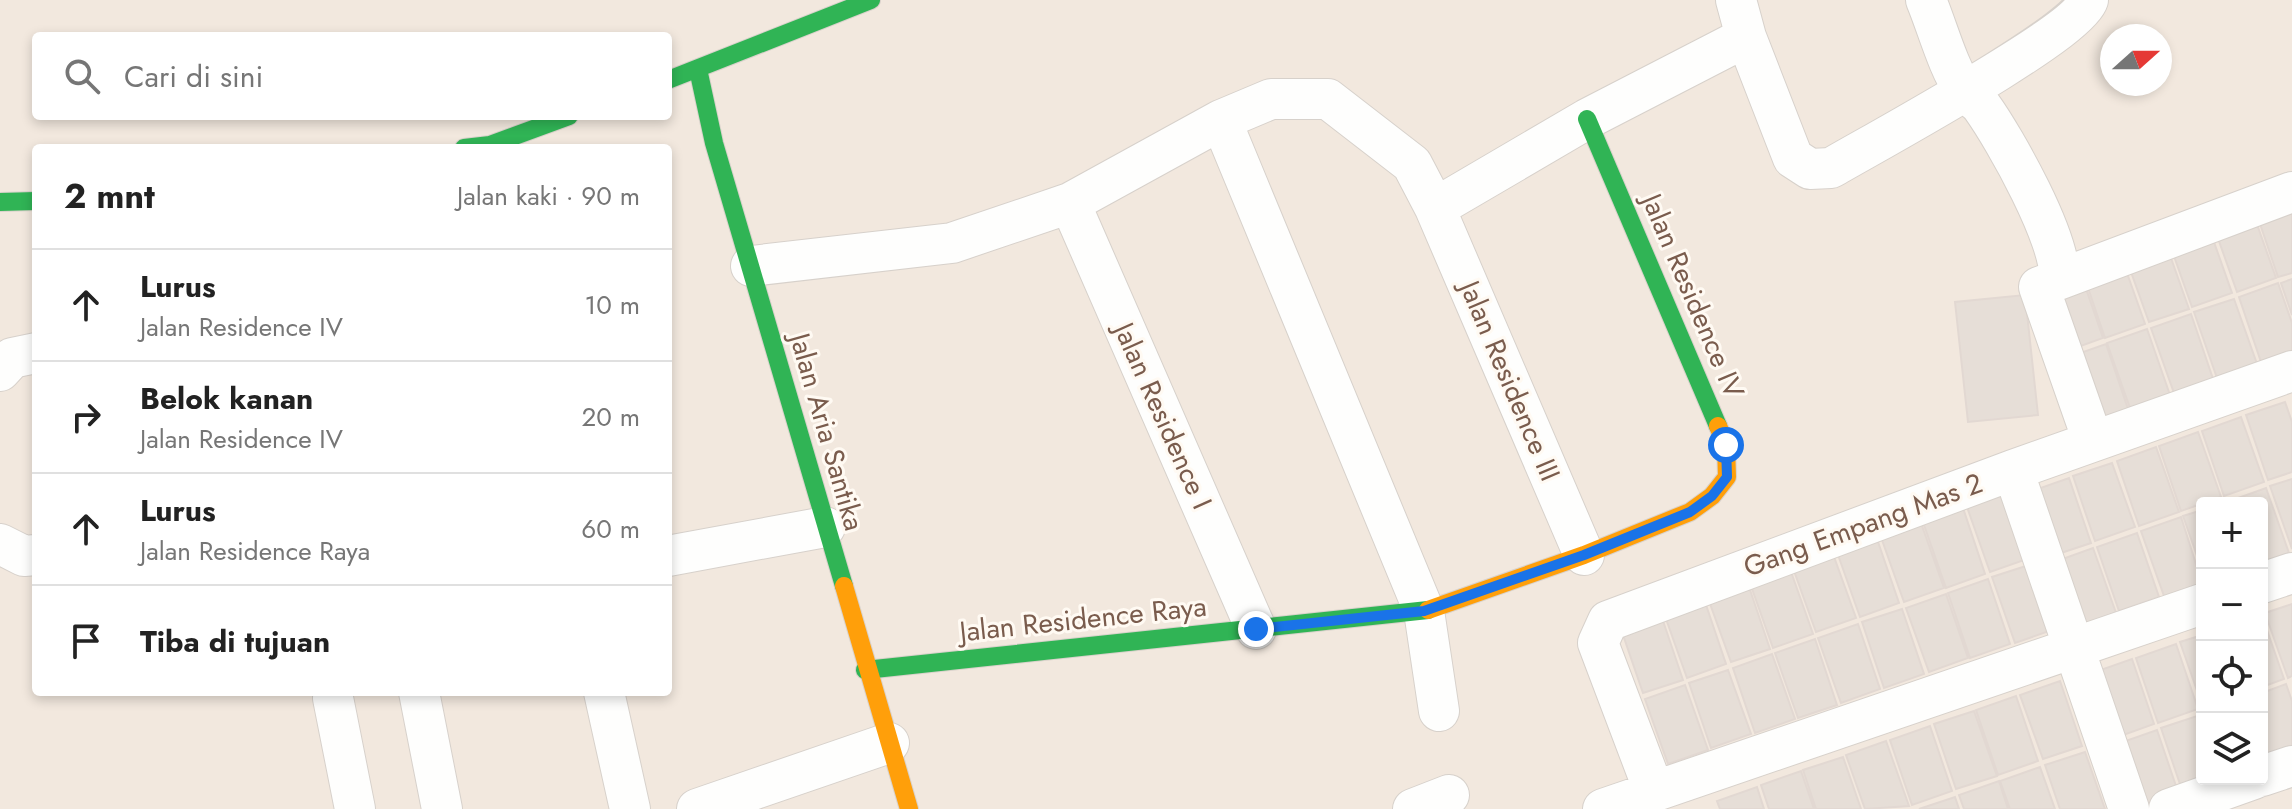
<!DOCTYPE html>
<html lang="id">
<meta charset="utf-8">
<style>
:root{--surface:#fff;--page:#f2f2f2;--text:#222;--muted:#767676;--line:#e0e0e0}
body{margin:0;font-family:Jost,sans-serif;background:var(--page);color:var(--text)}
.controls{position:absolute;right:24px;bottom:24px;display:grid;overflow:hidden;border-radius:8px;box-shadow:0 4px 12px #0003}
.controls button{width:72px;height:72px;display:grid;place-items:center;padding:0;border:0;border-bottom:2px solid var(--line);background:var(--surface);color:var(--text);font:40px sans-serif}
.compass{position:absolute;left:2100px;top:24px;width:72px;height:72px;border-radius:50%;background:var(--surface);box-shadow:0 4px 12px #0003;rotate:69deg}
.stop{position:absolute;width:24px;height:24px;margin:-18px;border:6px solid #1a73e8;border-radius:50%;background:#fff}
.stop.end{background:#1a73e8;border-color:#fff;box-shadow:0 2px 8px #0008}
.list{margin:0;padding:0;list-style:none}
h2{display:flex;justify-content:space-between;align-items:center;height:104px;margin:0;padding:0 32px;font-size:34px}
h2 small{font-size:26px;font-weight:400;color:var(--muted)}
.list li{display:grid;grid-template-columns:52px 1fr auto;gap:24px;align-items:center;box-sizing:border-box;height:112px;padding:0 32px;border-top:2px solid var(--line)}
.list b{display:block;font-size:30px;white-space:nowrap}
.list p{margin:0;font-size:26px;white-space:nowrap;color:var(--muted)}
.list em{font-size:26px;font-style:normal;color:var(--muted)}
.icon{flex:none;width:44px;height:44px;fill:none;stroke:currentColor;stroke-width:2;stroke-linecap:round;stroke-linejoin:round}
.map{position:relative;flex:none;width:2292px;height:809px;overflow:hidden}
.search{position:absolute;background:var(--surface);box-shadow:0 4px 12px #0003;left:32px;top:32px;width:640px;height:88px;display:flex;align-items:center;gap:20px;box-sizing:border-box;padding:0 28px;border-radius:8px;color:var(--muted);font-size:30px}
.panel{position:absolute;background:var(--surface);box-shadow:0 4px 12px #0003;left:32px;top:144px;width:640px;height:552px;border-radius:8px}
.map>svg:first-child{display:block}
.residential{fill:#f2e8de;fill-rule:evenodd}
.building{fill:#e6ded7;stroke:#e2d8d2;stroke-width:2}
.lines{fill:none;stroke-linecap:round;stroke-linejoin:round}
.street-casing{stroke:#d7d1cb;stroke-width:42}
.fast-casing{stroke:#d9d2cb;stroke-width:20}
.slow-casing{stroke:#d9d2cb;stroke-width:20}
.street{stroke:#fefefd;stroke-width:40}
.fast{stroke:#30b455;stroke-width:18}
.slow{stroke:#ff9f0a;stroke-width:18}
.route{stroke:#1a73e8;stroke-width:10}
.labels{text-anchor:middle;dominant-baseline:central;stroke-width:6;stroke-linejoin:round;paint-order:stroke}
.street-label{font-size:28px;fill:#7a5c4d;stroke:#fffaf3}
</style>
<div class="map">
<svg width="2292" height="809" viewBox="0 0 2292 809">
<rect width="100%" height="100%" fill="#f9f5f0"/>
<!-- residential -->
<path class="residential" d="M 0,0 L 2292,0 L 2292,809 L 0,809 ZM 36,36 L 668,36 L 668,116 L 36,116 ZM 2112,36 L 2160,36 L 2160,84 L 2112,84 ZM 36,148 L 668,148 L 668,692 L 36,692 ZM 2202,503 L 2262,503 L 2262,779 L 2202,779 Z"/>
<!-- building -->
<path class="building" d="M 2292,200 L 2292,273 L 2278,277 L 2256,212 Z
M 2253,213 L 2276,278 L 2237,292 L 2214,227 Z
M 2209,228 L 2232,293 L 2192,307 L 2169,242 Z
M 2166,244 L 2189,309 L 2149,322 L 2126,258 Z
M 2122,259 L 2145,324 L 2105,338 L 2083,273 Z
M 2081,274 L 2103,338 L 2064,352 L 2041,288 Z
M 2292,279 L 2292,315 L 2281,283 Z
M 2278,283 L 2292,323 L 2292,351 L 2261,362 L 2239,297 Z
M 2025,295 L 2038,415 L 1968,422 L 1955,302 Z
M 2234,299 L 2257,364 L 2217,378 L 2194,312 Z
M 2191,314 L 2213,379 L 2174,393 L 2151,328 Z
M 2147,329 L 2170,395 L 2130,408 L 2107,343 Z
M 2106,344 L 2128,409 L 2088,423 L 2066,358 Z
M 2285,402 L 2292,422 L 2292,472 L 2268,480 L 2246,415 Z
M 2241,417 L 2264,482 L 2224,496 L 2202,431 Z
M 2198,432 L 2221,497 L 2181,511 L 2159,446 Z
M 2156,447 L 2179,512 L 2139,526 L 2117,461 Z
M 2112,463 L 2135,527 L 2095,541 L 2073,476 Z
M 2069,478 L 2091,543 L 2052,556 L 2029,492 Z
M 2292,479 L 2292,549 L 2270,486 Z
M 2266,488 L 2289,553 L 2262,562 L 2262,503 L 2227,502 Z
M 2007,493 L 2030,558 L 1990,572 L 1967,507 Z
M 1963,508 L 1985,574 L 1946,588 L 1923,522 Z
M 2202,510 L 2202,570 L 2183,516 Z
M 2181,517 L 2202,583 L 2164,596 L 2141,531 Z
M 1921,523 L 1944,588 L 1904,602 L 1881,537 Z
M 2137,533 L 2159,597 L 2119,611 L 2097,547 Z
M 1877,539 L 1899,603 L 1860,617 L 1837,552 Z
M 2093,548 L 2116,613 L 2076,627 L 2054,562 Z
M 1833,554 L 1856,618 L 1816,632 L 1793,568 Z
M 2032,564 L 2055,629 L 2015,643 L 1992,577 Z
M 1790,569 L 1813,634 L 1773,648 L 1750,583 Z
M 1988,579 L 2010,644 L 1970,658 L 1948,593 Z
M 1748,584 L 1770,649 L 1731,662 L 1708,598 Z
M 1946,594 L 1968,658 L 1929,672 L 1906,608 Z
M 1704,599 L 1726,664 L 1687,678 L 1664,613 Z
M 2292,604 L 2292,676 L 2288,678 L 2265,613 Z
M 1902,609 L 1924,674 L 1884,688 L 1862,622 Z
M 1661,615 L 1683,680 L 1643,693 L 1621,629 Z
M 2262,616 L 2284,679 L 2262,687 Z
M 1858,624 L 1880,689 L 1841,703 L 1818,638 Z
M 2202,635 L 2202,705 L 2180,642 Z
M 1815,639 L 1837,705 L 1798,718 L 1775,653 Z
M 2176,644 L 2198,709 L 2158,723 L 2136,658 Z
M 1772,654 L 1795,719 L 1755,733 L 1733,668 Z
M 2132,659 L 2154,724 L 2115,738 L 2092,673 Z
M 1728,670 L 1751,734 L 1711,748 L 1689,683 Z
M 2060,681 L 2082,746 L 2043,759 L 2020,695 Z
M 2286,684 L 2292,701 L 2292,755 L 2269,763 L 2262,742 L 2262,693 Z
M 1685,685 L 1708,750 L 1668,764 L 1645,699 Z
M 2016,696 L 2038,761 L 1998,775 L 1976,710 Z
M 1974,711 L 1997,776 L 1956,789 L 1934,724 Z
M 2200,715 L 2202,779 L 2183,793 L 2161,728 Z
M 1930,726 L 1952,791 L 1912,805 L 1890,740 Z
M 2157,730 L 2179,795 L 2139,809 L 2117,744 Z
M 1886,741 L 1909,806 L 1865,809 L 1846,755 Z
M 2085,752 L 2105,809 L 2060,809 L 2045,765 Z
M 1843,757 L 1861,809 L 1816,809 L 1803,770 Z
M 2040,767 L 2055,809 L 2010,809 L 2000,781 Z
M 1801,771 L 1814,809 L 1769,809 L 1761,785 Z
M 1999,781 L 2008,809 L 1964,809 L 1959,795 Z
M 1757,787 L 1764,809 L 1720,809 L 1717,801 Z
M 1955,797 L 1959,809 L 1919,809 Z"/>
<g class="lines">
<defs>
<path id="street" d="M 1736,0 L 1746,37 L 1793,158 L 1810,169 L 1831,168 C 1872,144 2078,33 2088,0
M 1926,0 C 1937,26 1948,68 1964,90 C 1969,97 1977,100 1982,107 C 2005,139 2063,242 2059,279
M 1221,120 L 1424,611 L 1439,711
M 1070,203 L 1256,629
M 1435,208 L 1587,119 L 1746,37
M 751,266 L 952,243 L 1070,203 L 1221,120 L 1271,99 L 1328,99 L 1412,164 L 1435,208 L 1584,555
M 0,371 L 12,358 L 36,353
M 2093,441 L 2039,287 L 2292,192
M 2013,470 L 2129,809
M 0,544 L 24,556 L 36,555
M 668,556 L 825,527
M 2262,583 L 2292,573
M 419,692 L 442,809
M 604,692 L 630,809
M 333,698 L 355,809
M 2262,776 L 2292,766
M 1654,791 L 1598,643 L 1608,621 L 2013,470 L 2292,371
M 697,809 L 889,743
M 1413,809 L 1449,795
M 1603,809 L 2202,604
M 2169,809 L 2254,779"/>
<path id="fast" d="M 698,69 L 714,143 L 844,586
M 668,80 L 871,0
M 1587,119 L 1718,426
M 464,148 L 490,145 L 569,116
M 0,202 L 36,201
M 865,670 L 1428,610"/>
<path id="slow" d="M 844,586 L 909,809
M 1428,610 L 1584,555 L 1690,512 L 1712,496 L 1727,477 L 1726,445 L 1718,426"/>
</defs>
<!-- street casing -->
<use href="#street" class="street-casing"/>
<!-- fast casing -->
<use href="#fast" class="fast-casing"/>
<!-- slow casing -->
<use href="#slow" class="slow-casing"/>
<!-- street -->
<use href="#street" class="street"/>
<!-- fast -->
<use href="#fast" class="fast"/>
<!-- slow -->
<use href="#slow" class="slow"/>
</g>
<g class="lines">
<!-- route -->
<path class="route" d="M 1256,629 L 1424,611 L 1584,555 L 1690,512 L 1712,496 L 1727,477 L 1726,445"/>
</g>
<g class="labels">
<!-- street labels -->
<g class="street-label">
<text transform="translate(1693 296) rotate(67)">Jalan Residence IV</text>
<text transform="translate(1510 381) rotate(67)">Jalan Residence III</text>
<text transform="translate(1163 416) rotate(66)">Jalan Residence I</text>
<text transform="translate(827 432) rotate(74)">Jalan Aria Santika</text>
<text transform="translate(1863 525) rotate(-20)">Gang Empang Mas 2</text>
<text transform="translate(1083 619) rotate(-6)">Jalan Residence Raya</text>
</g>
</g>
</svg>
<div class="controls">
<button>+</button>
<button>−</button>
<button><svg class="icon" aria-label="locate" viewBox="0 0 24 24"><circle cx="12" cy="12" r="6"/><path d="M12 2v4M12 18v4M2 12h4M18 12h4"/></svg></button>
<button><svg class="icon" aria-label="layers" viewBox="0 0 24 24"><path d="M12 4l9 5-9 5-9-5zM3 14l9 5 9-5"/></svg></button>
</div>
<svg class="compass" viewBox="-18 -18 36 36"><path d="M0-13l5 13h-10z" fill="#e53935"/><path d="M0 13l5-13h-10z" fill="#767676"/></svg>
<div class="stop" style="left:1726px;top:445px"></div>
<div class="stop end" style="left:1256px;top:629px"></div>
<div class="search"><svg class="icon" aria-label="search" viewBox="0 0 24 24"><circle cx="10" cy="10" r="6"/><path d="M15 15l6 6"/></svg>Cari di sini</div>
<section class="panel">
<h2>2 mnt<small>Jalan kaki · 90 m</small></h2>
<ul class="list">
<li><svg class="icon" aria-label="ahead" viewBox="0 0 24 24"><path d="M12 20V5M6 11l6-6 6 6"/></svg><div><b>Lurus</b><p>Jalan Residence IV</p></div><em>10 m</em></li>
<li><svg class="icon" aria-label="right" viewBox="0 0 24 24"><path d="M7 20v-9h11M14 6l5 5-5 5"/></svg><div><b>Belok kanan</b><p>Jalan Residence IV</p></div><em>20 m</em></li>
<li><svg class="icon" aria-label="ahead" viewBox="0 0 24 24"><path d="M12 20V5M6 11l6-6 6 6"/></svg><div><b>Lurus</b><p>Jalan Residence Raya</p></div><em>60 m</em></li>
<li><svg class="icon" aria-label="arrive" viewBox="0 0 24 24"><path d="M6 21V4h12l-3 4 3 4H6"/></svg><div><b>Tiba di tujuan</b></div></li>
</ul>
</section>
</div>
